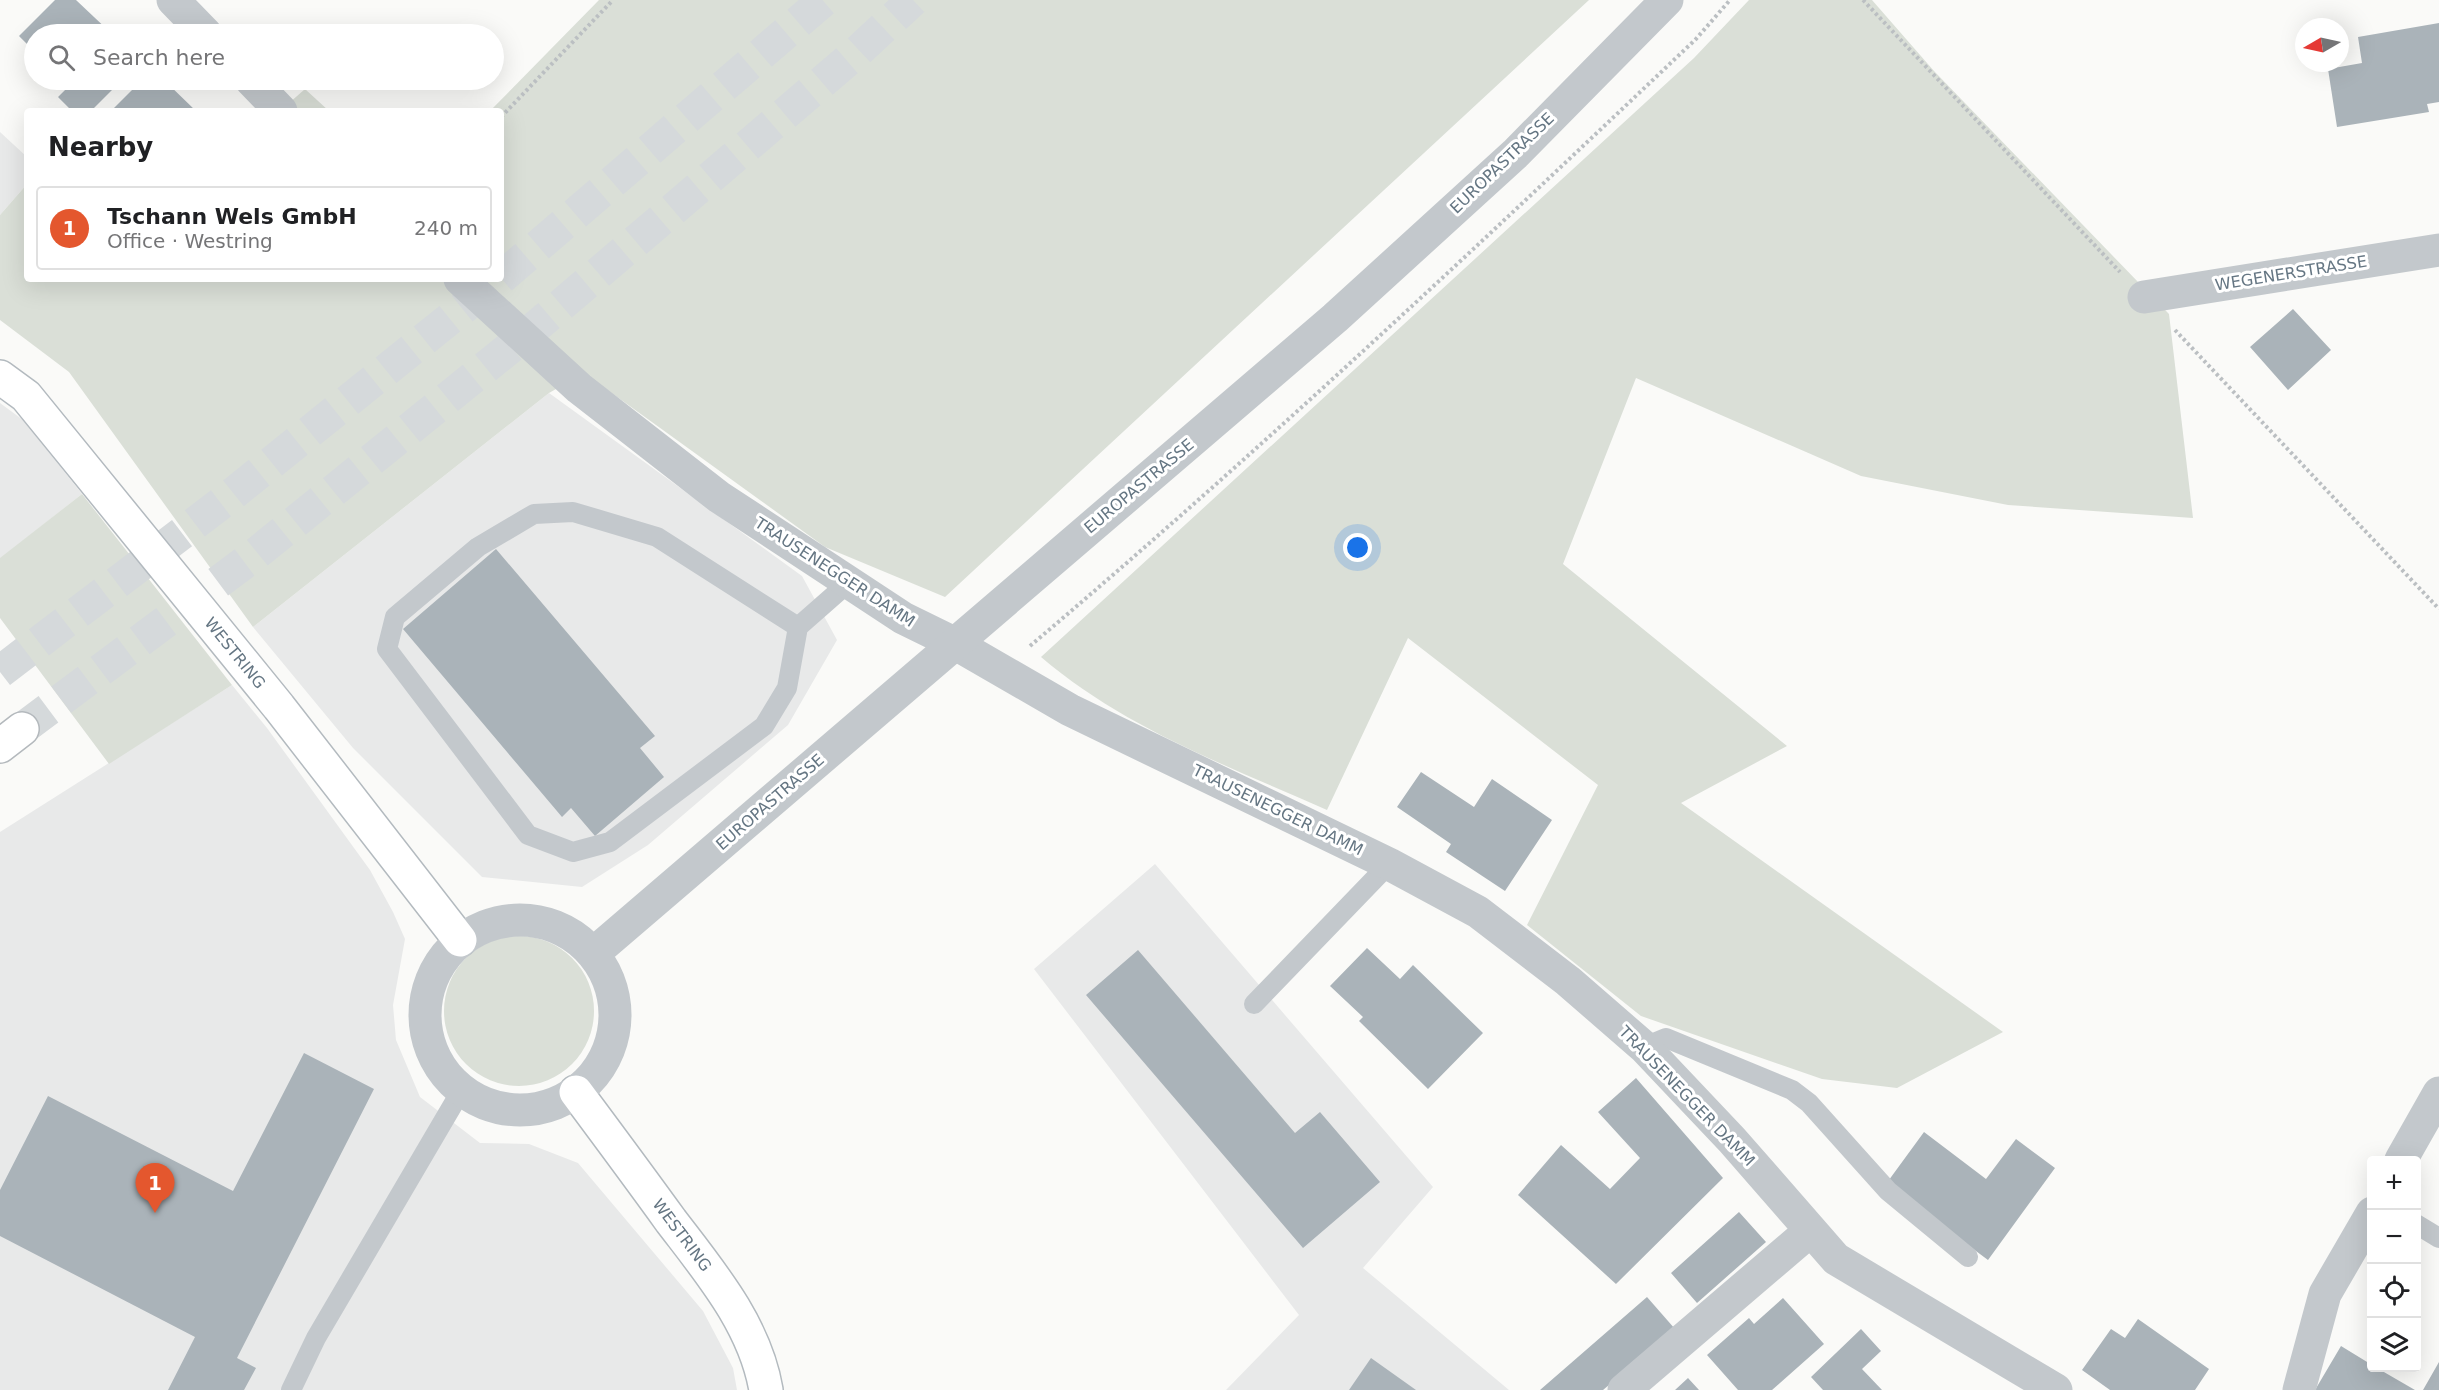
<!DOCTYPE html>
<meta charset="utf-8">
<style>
:root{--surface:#fff;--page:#f2f2f2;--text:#202124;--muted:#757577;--line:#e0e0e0;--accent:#e4572e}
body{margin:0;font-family:"DejaVu Sans",sans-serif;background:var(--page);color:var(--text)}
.controls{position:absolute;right:18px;bottom:18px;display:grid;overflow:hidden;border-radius:6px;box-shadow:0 6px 24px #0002}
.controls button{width:54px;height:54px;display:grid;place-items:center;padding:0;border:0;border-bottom:2px solid var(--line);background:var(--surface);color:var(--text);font:30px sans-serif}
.compass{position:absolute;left:2295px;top:18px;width:54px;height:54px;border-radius:50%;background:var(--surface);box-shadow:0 6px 24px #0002;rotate:261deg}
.you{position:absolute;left:1358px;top:548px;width:21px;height:21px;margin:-15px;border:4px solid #fff;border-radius:50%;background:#1a73e8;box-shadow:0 0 0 9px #1a73e833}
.badge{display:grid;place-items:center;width:39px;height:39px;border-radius:50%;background:var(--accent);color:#fff;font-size:20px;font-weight:700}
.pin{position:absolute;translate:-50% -50px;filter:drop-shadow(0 2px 3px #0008)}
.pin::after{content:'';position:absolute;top:32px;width:21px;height:18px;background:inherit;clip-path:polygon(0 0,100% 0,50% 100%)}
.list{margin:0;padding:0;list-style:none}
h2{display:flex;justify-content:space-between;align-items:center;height:78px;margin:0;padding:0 24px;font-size:26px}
h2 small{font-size:20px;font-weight:400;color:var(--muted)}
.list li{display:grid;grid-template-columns:39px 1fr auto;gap:18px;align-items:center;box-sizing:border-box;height:84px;margin:0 12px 12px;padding:0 12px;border:2px solid var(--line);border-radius:6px}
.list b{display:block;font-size:22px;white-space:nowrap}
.list p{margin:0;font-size:20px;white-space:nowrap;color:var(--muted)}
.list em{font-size:20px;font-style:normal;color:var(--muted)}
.icon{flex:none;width:33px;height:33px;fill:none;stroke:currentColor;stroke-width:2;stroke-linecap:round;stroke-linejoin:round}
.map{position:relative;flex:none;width:2439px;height:1390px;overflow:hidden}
.search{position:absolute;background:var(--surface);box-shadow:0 6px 24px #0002;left:24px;top:24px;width:480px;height:66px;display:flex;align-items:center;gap:15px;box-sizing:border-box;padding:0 21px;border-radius:33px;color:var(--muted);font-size:22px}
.panel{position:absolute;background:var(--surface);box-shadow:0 6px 24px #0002;left:24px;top:108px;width:480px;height:174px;border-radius:6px}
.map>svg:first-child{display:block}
.built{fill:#e8e9e9}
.green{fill:#dadfd7}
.building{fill:#aab3b9}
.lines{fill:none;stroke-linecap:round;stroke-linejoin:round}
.motorway-tunnel{stroke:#d5d9db;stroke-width:33;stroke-dasharray:33 16;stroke-linecap:butt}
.secondary-casing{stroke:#b3babf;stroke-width:36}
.motorway-casing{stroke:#b4b9bd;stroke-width:36}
.path{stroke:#bbbfc2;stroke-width:4;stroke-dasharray:3 3;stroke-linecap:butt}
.service{stroke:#c3c8cc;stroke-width:20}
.minor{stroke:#c3c8cc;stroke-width:33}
.tertiary{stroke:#c3c8cc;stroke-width:33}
.secondary{stroke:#fff;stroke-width:33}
.motorway{stroke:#fff;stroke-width:33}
.labels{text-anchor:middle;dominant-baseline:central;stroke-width:6;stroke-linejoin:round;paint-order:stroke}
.street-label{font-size:16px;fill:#657683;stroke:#fff}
</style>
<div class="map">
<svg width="2439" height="1390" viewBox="0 0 2439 1390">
<rect width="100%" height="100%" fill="#fafaf8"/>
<!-- built -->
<path class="built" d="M 0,132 L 27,157 L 27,184 L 0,215 Z
M 549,393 L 802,576 L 837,640 L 788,725 L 648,845 L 582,887 L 482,877 L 353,748 L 253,627 Z
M 0,403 L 23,420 L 82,494 L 0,559 Z
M 232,685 L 267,728 L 370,870 L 393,912 L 405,939 L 393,1005 L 396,1040 L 420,1097 L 480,1143 L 529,1144 L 578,1163 L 703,1311 L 733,1368 L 737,1390 L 0,1390 L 0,832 Z
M 1155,864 L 1433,1187 L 1363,1268 L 1509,1390 L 1226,1390 L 1299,1315 L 1034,969 Z"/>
<!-- green -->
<path class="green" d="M 599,0 L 1589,0 L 945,597 L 825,547 L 584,373 L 549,393 L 253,627 L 69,372 L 0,320 L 0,215 L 27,184 L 27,279 L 501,279 L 501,111 L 490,111 Z
M 1749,0 L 1872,0 L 1934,71 L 2169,314 L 2193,518 L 2008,505 L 1861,476 L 1636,378 L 1563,564 L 1787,746 L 1681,803 L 2003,1032 L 1897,1088 L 1822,1079 L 1641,1016 L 1527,925 L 1598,785 L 1408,638 L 1327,810 C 1228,766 1124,728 1041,657 L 1694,58 Z
M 305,89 L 329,111 L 280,111 Z
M 82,494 L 232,685 L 109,764 L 0,618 L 0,558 Z
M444 1011a75 75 0 1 1 150 0a75 75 0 1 1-150 0Z"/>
<!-- building -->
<path class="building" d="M 55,0 L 76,0 L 112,34 L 34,34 L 34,51 L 19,36 Z
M 2439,23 L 2439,102 L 2427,104 L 2429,112 L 2337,127 L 2328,69 L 2362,63 L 2358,37 Z
M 64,80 L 122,80 L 91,111 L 72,111 L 58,97 L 70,85 Z
M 142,80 L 164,80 L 196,111 L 111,111 Z
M 2293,309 L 2331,350 L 2288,390 L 2250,347 Z
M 496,549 L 655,736 L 640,748 L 664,777 L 595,836 L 571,808 L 562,817 L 403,629 Z
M 1421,772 L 1474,807 L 1492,779 L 1552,820 L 1505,891 L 1446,852 L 1451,844 L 1397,807 Z
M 1367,948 L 1400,979 L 1413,965 L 1483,1033 L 1428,1089 L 1359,1021 L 1363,1017 L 1330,986 Z
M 1138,950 L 1295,1133 L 1320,1112 L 1380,1182 L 1303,1248 L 1086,995 Z
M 304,1053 L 374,1089 L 237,1358 L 256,1368 L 244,1390 L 168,1390 L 195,1337 L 0,1236 L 0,1190 L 48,1096 L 233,1191 Z
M 1636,1078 L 1723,1178 L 1616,1284 L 1518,1195 L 1561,1145 L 1610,1189 L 1640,1158 L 1598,1112 Z
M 1924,1132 L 1986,1179 L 2016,1139 L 2055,1168 L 1988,1260 L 1886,1184 Z
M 1739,1212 L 1766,1242 L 1697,1303 L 1671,1273 Z
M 1647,1297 L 1675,1329 L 1603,1390 L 1540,1390 Z
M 1783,1298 L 1824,1344 L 1772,1390 L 1738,1390 L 1707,1355 L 1749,1318 L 1754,1324 Z
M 2138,1319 L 2209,1369 L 2195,1390 L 2110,1390 L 2082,1370 L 2111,1329 L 2125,1338 Z
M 1861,1329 L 1881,1351 L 1862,1369 L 1882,1390 L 1823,1390 L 1811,1377 Z
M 2341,1346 L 2372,1365 L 2372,1368 L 2377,1368 L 2415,1390 L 2315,1390 Z
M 1371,1358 L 1416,1390 L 1349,1390 Z
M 2439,1362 L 2439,1390 L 2423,1390 Z
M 1688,1378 L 1699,1390 L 1675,1390 Z"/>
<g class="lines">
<!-- motorway-tunnel -->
<path class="motorway-tunnel" d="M 501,278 L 824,0
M 0,672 L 224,501 L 499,279
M 22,729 L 252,557 L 539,324 L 855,54 L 913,0"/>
<defs>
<path id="secondary" d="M 0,377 L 26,396 L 279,707 L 460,940
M 576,1092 C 608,1135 640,1178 671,1221 C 710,1272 755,1325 766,1390"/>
<path id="motorway" d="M 0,746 L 22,729"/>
</defs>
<!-- secondary casing -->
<use href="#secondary" class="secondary-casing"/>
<!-- motorway casing -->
<use href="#motorway" class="motorway-casing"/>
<!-- path -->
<path class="path" d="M 1863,0 L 2120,272
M 501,117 L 613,0
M 2175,330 L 2439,609
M 1030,646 C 1259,452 1478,246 1696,39 L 1730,0"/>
<!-- service -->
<path class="service" d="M 798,627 L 787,688 L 764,726 L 610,842 L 573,852 L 528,835 L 387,649 L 395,617 L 478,547 L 534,514 L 573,512 L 657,537 L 798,627 L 848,583
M 1254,1004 L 1389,864
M 1644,1047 L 1666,1038 L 1792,1090 L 1809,1103 L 1888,1191 L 1968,1257
M 2416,1224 L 2439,1238
M 291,1390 L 316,1338 L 461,1091"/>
<!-- minor -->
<path class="minor" d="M 173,0 L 206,34
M 251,80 L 281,111
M 460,279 L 579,388 L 719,497 L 903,618 L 954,643 L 1070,710 L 1389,864 L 1478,912 L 1568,981 L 1644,1047 L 1732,1140 L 1836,1259 L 2056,1390
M 2144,297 L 2439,250
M 2401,1160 L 2439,1093
M 1624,1390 L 1810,1231
M 2299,1390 L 2325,1294 L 2372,1213"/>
<!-- tertiary -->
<path class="tertiary" d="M425 1015a95 95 0 1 1 190 0a95 95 0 1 1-190 0Z
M 594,953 L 1335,318 L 1515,154 L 1667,0"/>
<!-- secondary -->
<use href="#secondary" class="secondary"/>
<!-- motorway -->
<use href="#motorway" class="motorway"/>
</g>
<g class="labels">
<!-- street labels -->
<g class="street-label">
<text transform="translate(1502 163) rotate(-44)">EUROPASTRASSE</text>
<text transform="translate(2291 273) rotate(-9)">WEGENERSTRASSE</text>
<text transform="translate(1139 486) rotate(-40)">EUROPASTRASSE</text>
<text transform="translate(835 572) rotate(33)">TRAUSENEGGER DAMM</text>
<text transform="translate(235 653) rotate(51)">WESTRING</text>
<text transform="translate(770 802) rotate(-41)">EUROPASTRASSE</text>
<text transform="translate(1278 810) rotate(26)">TRAUSENEGGER DAMM</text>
<text transform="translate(1687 1096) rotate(46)">TRAUSENEGGER DAMM</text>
<text transform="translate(682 1235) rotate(53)">WESTRING</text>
</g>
</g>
</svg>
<div class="controls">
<button>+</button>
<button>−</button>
<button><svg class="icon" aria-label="locate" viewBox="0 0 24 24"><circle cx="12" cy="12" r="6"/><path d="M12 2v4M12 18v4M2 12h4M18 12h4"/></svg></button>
<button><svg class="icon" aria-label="layers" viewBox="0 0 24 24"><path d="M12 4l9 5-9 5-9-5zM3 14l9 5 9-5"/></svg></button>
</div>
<svg class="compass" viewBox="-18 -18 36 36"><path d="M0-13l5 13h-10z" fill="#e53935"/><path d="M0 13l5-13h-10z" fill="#757577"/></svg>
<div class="you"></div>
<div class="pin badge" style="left:155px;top:1213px">1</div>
<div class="search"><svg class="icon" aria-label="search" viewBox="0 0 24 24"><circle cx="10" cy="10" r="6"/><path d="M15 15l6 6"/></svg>Search here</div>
<section class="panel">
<h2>Nearby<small></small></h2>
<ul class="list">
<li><span class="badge">1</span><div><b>Tschann Wels GmbH</b><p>Office · Westring</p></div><em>240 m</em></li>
</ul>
</section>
</div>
